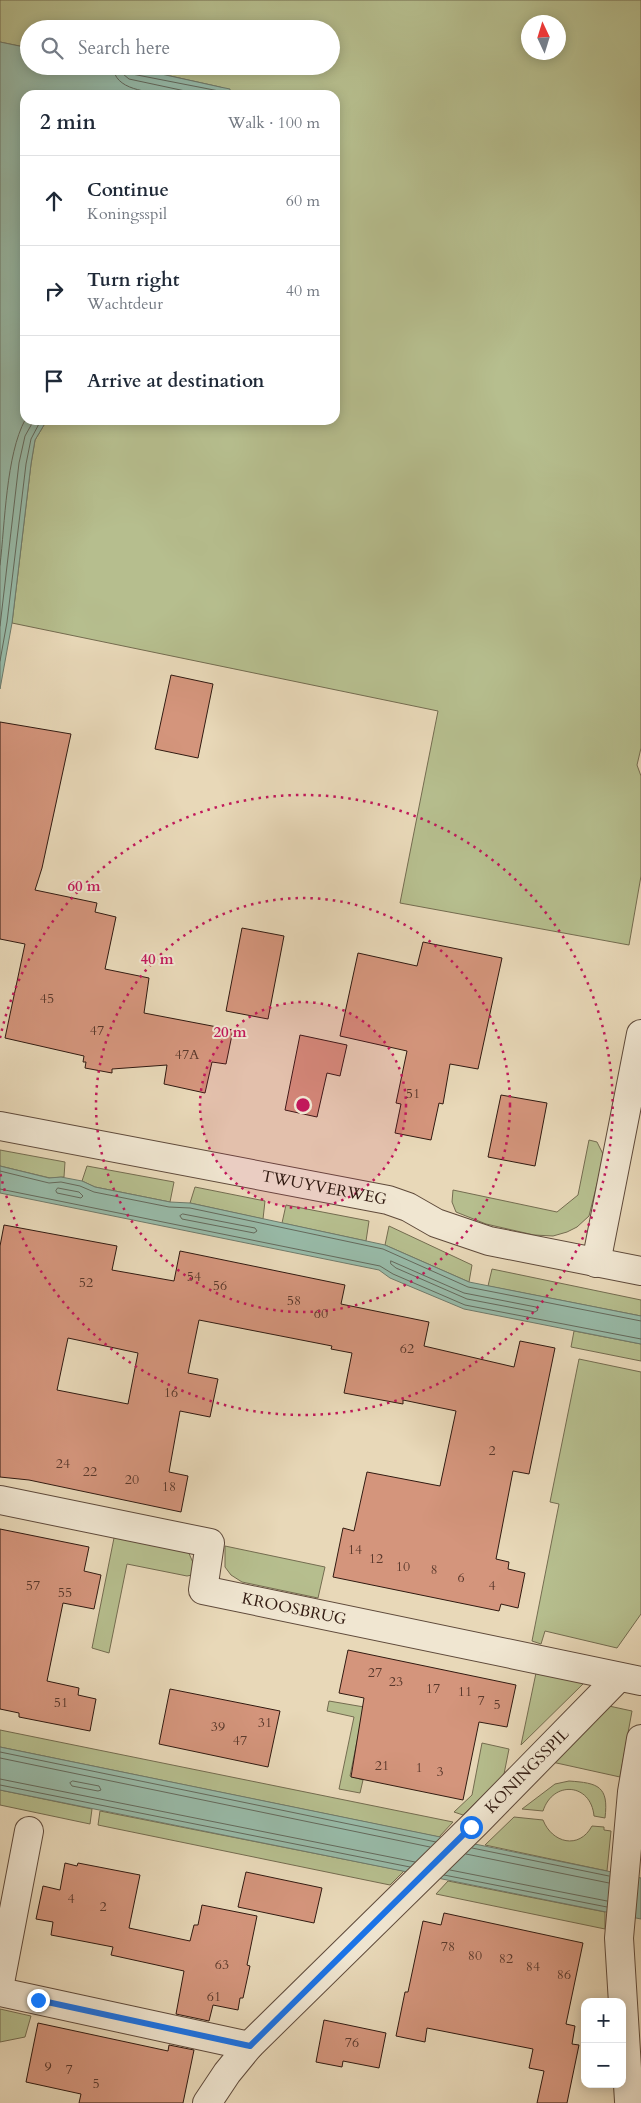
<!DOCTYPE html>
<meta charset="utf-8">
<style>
:root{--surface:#fff;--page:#f6f6f7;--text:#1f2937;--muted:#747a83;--line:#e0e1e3}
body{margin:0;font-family:Cardo,serif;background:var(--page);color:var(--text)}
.controls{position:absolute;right:15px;bottom:15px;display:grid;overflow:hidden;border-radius:10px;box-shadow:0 2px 12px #0003}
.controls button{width:45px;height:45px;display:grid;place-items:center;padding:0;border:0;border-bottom:1px solid var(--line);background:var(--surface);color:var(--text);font:25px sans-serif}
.compass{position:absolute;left:521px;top:15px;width:45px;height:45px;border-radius:50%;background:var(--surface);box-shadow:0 2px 12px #0003;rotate:356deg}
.stop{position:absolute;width:15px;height:15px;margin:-11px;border:4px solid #1a73e8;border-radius:50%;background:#fff}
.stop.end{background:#1a73e8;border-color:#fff;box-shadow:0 1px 5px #0008}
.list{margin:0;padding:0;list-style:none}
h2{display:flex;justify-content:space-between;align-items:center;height:65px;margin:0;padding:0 20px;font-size:21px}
h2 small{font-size:16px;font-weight:400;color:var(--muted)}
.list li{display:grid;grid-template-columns:32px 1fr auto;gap:15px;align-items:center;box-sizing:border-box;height:90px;padding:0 20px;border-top:1px solid var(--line)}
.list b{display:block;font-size:19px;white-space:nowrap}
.list p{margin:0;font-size:16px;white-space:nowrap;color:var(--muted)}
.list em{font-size:16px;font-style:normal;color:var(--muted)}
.icon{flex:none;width:28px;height:28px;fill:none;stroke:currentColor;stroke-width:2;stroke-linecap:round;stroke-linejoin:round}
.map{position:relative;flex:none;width:641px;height:2103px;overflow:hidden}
.search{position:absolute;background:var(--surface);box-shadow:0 2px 12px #0003;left:20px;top:20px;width:320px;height:55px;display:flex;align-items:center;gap:12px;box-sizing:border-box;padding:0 18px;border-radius:28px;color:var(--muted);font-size:19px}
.panel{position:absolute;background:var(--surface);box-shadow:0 2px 12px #0003;left:20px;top:90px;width:320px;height:335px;border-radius:15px}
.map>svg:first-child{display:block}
.green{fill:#b6be8e;stroke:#746c50;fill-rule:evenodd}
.water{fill:#98bba9;stroke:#6f7b6c}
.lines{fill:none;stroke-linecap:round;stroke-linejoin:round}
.shore{stroke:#646a5d;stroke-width:1}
.building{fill:#d4957c;stroke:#311a11;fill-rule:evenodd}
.minor-casing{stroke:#5f4a3b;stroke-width:30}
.minor{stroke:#f0e6d1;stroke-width:28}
.route{stroke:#1a73e8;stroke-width:6}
.ring{fill:none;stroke:#c2185b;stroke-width:2.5;stroke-dasharray:2.5 5}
.labels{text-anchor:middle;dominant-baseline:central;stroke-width:4;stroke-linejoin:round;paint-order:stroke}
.number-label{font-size:14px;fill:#5a392c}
.street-label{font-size:16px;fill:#311a11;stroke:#f0e6d1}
.centre{fill:#c2185b;stroke:#f0e6d1;stroke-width:2.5}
.ring-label{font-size:15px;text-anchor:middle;font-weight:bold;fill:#c2185b;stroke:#f0e6d1;stroke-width:4;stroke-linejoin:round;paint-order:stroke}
</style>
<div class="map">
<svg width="641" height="2103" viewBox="0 0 641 2103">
<rect width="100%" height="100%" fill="#e8d8b8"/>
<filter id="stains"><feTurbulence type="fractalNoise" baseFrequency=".004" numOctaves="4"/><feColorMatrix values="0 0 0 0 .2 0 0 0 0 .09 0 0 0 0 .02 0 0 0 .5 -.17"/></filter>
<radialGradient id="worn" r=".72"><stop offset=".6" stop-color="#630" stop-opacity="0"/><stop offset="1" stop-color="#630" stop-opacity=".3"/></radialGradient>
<!-- green -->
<path class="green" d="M 0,0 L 641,0 L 641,748 L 637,765 L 641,776 L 641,876 L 629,945 L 400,903 L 438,711 L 12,623 L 31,464 L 35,440 L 47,420 L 335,420 L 335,95 L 230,95 L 231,92 L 220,87 L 125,66 L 331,66 L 331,29 L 29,29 L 29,48 L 0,42 ZM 528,22 L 558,22 L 558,52 L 528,52 Z
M 589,1140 L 597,1142 L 604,1156 L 589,1216 L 577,1227 L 567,1232 L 553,1236 L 534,1235 L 486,1224 L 456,1212 L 452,1202 L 453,1190 L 557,1212 L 578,1195 Z
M 0,1150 L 65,1162 L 64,1177 L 50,1178 L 0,1166 Z
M 87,1166 L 174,1182 L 170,1202 L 95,1187 L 82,1181 Z
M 195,1187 L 265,1201 L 263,1219 L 190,1203 Z
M 286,1205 L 369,1221 L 366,1241 L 282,1223 Z
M 389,1226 L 472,1265 L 469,1282 L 385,1245 Z
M 492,1269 L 641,1300 L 641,1316 L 488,1286 Z
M 574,1331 L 641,1344 L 641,1361 L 571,1347 Z
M 579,1359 L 641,1372 L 641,1614 L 617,1648 L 545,1631 L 541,1644 L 532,1641 L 559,1504 L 550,1502 Z
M 115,1533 L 188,1551 L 194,1565 L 192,1575 L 187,1576 L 127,1564 L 109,1653 L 92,1648 Z
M 225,1546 L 325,1567 L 318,1598 L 242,1582 L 231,1575 L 225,1567 Z
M 536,1673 L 584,1683 L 521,1745 Z
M 329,1701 L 364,1707 L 350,1776 L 363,1780 L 360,1793 L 339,1789 L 354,1717 L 327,1711 Z
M 609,1706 L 632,1711 L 620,1777 L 552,1762 Z
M 0,1730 L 453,1822 L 439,1837 L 0,1747 Z
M 482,1743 L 509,1749 L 504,1774 L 463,1815 L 454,1812 L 472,1795 Z
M 569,1781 C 598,1783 609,1786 605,1818 L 594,1816 C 591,1783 553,1780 543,1811 L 522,1809 L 555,1784 Z
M 0,1790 L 92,1809 L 90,1824 L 0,1805 Z
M 100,1811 L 404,1871 L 390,1885 L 98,1825 Z
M 514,1817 L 543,1820 C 552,1843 579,1850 592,1826 L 604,1827 L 604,1830 L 611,1831 L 607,1871 L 485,1845 Z
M 448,1881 L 605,1912 L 605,1929 L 436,1894 Z
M 0,2009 L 31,2016 L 25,2037 L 0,2042 Z"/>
<!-- water -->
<path class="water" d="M 0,42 L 29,48 L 29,66 L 125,66 L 220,87 L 230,89 L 230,95 L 25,95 L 25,420 L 47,420 L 35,440 L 31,464 L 12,623 L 0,689 Z
M 0,1166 L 49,1178 L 61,1177 L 82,1181 L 95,1187 L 170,1202 L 190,1203 L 385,1245 L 469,1282 L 641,1316 L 641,1344 L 464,1309 L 390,1278 L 379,1270 L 0,1193 Z
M 0,1747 L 641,1878 L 641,1919 L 0,1790 Z"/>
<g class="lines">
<!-- shore -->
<path class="shore" d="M 113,66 C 114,91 148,91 167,95
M 121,66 L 123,74 L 129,79 L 204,95
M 127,66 L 128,71 L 132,74 L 219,91 L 225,95
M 0,565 C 5,524 6,455 25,420
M 0,626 L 19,463 L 25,436 L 34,420
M 0,661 L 7,622 L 26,464 L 31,439 L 41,420
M 0,1171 L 49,1183 L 61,1182 L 80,1186 L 94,1192 L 169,1207 L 190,1208 L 383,1249 L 468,1287 L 641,1321
M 58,1188 L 79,1192 L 83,1196 L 81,1198 L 57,1193 L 56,1191 Z
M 0,1189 L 380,1266 L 393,1274 L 465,1305 L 641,1339
M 183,1214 L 255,1228 L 257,1231 L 254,1233 L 182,1219 L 180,1216 Z
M 391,1261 L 464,1293 L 536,1307 L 538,1310 L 535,1312 L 467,1299 L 396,1268 L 391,1264 Z
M 0,1752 L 436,1842
M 0,1758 L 430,1847
M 0,1779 L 415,1862
M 73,1781 L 99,1786 L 101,1790 L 98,1791 L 72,1786 L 70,1783 Z
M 0,1785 L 410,1867
M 472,1848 L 609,1876
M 466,1854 L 609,1883
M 450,1870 L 607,1901
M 444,1875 L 607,1907"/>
</g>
<!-- building -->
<path class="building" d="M 171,675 L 213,684 L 198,758 L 155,749 Z
M 0,722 L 71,734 L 42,868 L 35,890 L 97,903 L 95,912 L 116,917 L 105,969 L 149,978 L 144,1013 L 233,1030 L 226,1064 L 212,1062 L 205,1093 L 164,1084 L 167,1065 L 112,1069 L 112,1073 L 85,1068 L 86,1062 L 83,1062 L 84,1056 L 5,1038 L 25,944 L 0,939 Z
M 242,928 L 284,936 L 268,1019 L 226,1011 Z
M 423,942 L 502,958 L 478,1069 L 450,1064 L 443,1104 L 439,1103 L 431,1140 L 395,1133 L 401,1104 L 396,1103 L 407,1051 L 340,1036 L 358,953 L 417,966 Z
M 300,1035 L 347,1045 L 340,1076 L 327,1073 L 317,1117 L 285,1110 Z
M 501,1095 L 547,1103 L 535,1166 L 488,1157 Z
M 4,1225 L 117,1246 L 112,1270 L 174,1281 L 180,1251 L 345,1285 L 341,1304 L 429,1322 L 424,1346 L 514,1367 L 520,1341 L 555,1348 L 529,1474 L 513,1471 L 496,1559 L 509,1562 L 508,1569 L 525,1573 L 518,1608 L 501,1604 L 499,1611 L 333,1577 L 343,1528 L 354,1531 L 367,1472 L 440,1486 L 456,1411 L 403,1400 L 403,1404 L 344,1393 L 352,1353 L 331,1349 L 332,1346 L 199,1320 L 188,1373 L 218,1379 L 210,1417 L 180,1411 L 169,1472 L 188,1476 L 181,1512 L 29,1480 L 0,1477 L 0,1246 ZM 68,1338 L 138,1353 L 128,1404 L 57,1390 Z
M 0,1529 L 89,1547 L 84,1571 L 101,1575 L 94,1609 L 63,1603 L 47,1681 L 79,1688 L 78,1695 L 96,1699 L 90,1731 L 19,1717 L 19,1713 L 0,1709 Z
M 348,1650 L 516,1685 L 507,1727 L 479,1722 L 463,1800 L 351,1777 L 364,1698 L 339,1693 Z
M 170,1689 L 280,1711 L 268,1767 L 159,1744 Z
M 65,1863 L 77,1866 L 78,1863 L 140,1875 L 129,1928 L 190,1941 L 194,1925 L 198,1925 L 202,1905 L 257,1916 L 247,1965 L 250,1966 L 243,1998 L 240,1998 L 238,2010 L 213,2005 L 209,2021 L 176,2014 L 184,1971 L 111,1955 L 113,1947 L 51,1935 L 53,1922 L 36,1919 L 43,1886 L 60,1890 Z
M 246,1872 L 322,1888 L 314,1923 L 238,1907 Z
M 444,1913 L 583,1943 L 566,2024 L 575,2026 L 572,2044 L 579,2045 L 567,2103 L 537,2103 L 544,2071 L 529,2068 L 533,2049 L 427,2028 L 425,2042 L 396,2036 L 405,1992 L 408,1992 L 423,1921 L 441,1925 Z
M 324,2020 L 386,2033 L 379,2068 L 343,2061 L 342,2067 L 316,2062 Z
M 38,2023 L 168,2051 L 169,2045 L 194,2050 L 183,2103 L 79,2103 L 81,2094 L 26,2082 Z"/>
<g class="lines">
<defs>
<g id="minor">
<path id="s1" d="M 0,1126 L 388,1200 L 408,1207 L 436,1223 L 489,1241 L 641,1271"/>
<path d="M 596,1263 L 641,1034"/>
<path id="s2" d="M 0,1500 L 210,1543 L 203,1590 L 641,1681"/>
<path d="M 0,1983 L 29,1831"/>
<path d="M 0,1992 L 249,2046"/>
<path d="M 629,2101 L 619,1938 L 632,1792 L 641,1739"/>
<path id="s3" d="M 207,2103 L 227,2073 L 249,2046 L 477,1822 L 619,1677"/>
</g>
</defs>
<!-- minor casing -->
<use href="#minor" class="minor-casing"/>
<!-- minor -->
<use href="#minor" class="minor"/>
</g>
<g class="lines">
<!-- route -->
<path class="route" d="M 38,2000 L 250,2046 L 471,1827"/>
</g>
<!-- distance rings -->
<circle cx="303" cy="1105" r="103" fill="#c2185b" fill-opacity=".12"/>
<g class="ring">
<circle cx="303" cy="1105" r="103"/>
<circle cx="303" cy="1105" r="207"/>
<path d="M0 1038A310 310 0 1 1 0 1172"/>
</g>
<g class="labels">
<!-- number labels -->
<g class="number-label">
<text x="47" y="998">45</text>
<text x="97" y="1030">47</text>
<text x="187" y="1054">47A</text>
<text x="413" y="1093">51</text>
<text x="194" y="1276">54</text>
<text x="86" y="1282">52</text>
<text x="220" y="1285">56</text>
<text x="294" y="1300">58</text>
<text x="321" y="1313">60</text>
<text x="407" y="1348">62</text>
<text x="171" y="1392">16</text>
<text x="492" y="1450">2</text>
<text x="63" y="1463">24</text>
<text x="90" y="1471">22</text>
<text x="132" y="1479">20</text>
<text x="169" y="1486">18</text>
<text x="355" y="1549">14</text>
<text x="376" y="1558">12</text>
<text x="403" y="1566">10</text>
<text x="434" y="1569">8</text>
<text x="461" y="1577">6</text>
<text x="33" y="1585">57</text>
<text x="492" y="1585">4</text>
<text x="65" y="1592">55</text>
<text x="375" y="1672">27</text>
<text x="396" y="1681">23</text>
<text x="433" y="1688">17</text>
<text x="465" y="1691">11</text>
<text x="481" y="1700">7</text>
<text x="61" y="1702">51</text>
<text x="497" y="1704">5</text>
<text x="265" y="1722">31</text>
<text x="218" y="1726">39</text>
<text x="240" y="1740">47</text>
<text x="382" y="1765">21</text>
<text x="419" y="1767">1</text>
<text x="440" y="1771">3</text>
<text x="71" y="1898">4</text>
<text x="103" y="1906">2</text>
<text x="448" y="1946">78</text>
<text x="475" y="1955">80</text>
<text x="506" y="1958">82</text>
<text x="222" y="1964">63</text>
<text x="533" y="1966">84</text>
<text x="564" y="1974">86</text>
<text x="214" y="1996">61</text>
<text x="352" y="2042">76</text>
<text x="48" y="2066">9</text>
<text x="69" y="2069">7</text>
<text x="96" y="2083">5</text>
</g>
<!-- street labels -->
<g class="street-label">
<text stroke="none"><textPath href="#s1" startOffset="330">TWUYVERWEG</textPath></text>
<text stroke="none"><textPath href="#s2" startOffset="355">KROOSBRUG</textPath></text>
<text stroke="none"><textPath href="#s3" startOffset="462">KONINGSSPIL</textPath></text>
</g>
</g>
<circle cx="303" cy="1105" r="8" class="centre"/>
<g class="ring-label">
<text x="84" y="891">60 m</text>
<text x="157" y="964">40 m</text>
<text x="230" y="1037">20 m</text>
</g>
<rect width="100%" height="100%" filter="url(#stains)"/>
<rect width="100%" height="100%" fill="url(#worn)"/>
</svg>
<div class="controls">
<button>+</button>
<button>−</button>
</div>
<svg class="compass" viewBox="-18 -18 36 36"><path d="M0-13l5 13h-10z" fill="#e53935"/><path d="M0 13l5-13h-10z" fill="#747a83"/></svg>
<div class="stop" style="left:471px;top:1827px"></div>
<div class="stop end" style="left:38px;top:2000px"></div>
<div class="search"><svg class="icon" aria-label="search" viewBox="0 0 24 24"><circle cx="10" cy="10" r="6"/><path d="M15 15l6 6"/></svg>Search here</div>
<section class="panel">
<h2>2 min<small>Walk · 100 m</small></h2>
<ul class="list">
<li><svg class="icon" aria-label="ahead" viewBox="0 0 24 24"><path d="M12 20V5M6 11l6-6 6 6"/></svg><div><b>Continue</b><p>Koningsspil</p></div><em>60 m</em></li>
<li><svg class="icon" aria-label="right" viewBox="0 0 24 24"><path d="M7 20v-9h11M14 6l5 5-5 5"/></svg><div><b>Turn right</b><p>Wachtdeur</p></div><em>40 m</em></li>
<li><svg class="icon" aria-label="arrive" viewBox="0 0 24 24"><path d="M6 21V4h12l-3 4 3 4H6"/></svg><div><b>Arrive at destination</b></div></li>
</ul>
</section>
</div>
